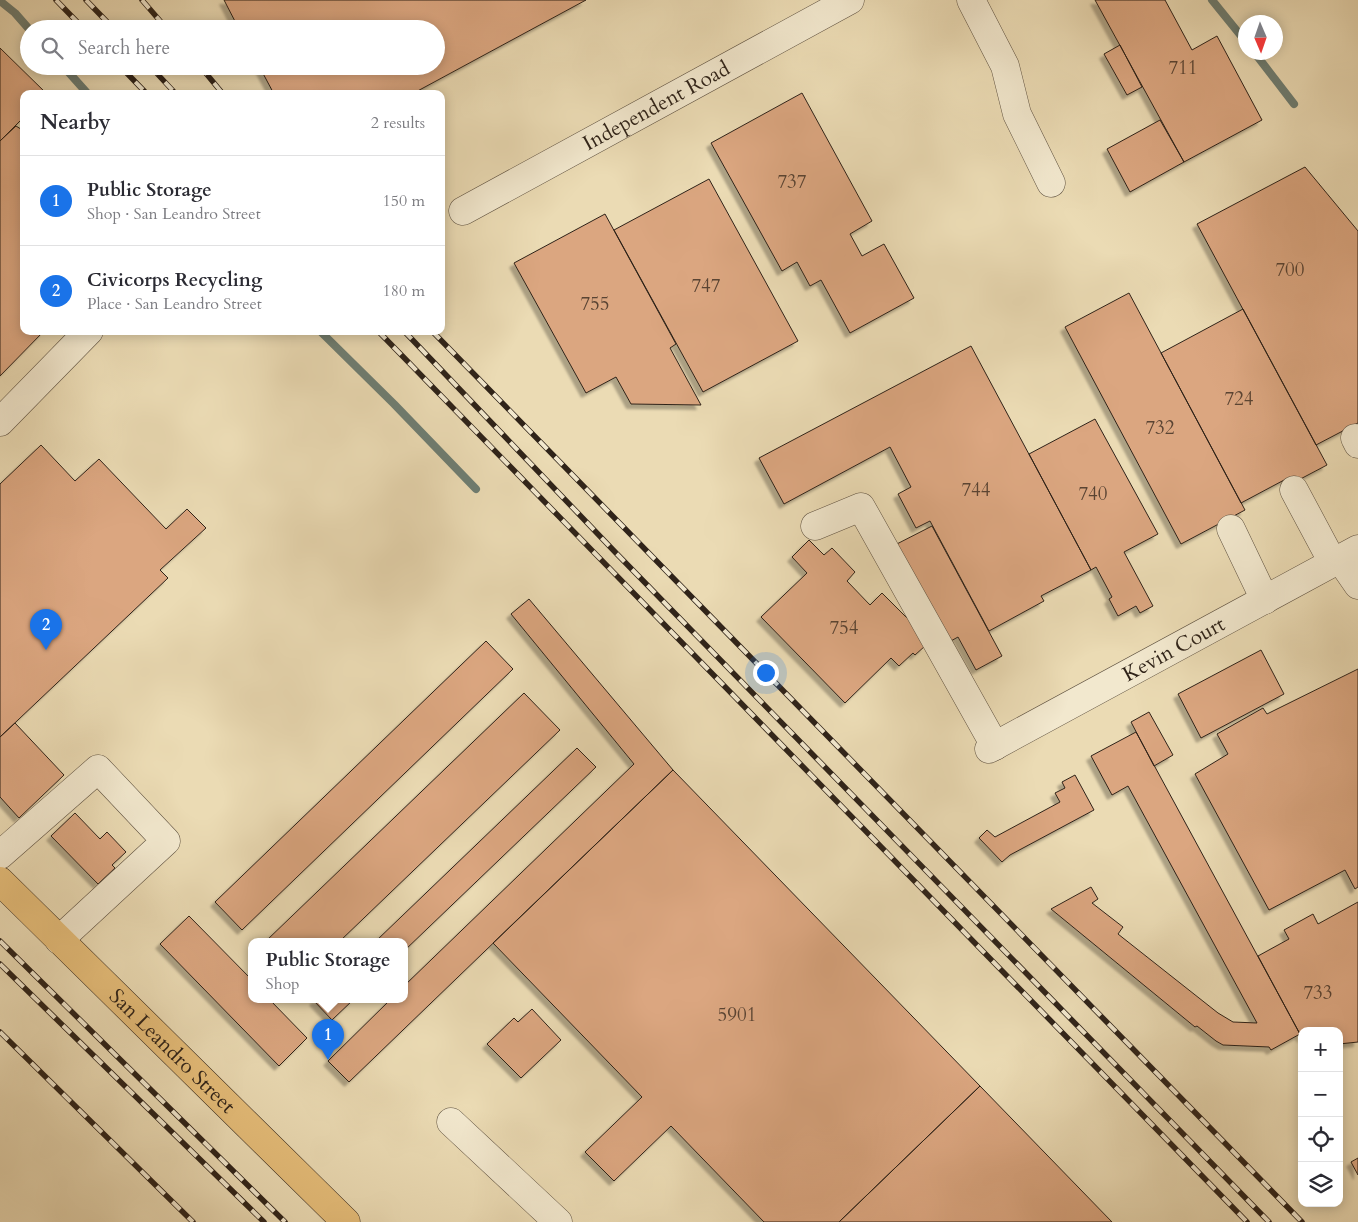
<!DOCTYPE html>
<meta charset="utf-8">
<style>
:root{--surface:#fff;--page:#f7f7f7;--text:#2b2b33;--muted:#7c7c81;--line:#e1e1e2;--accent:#1a73e8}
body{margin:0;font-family:Cardo,serif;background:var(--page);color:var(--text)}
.controls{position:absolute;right:15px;bottom:15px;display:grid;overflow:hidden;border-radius:10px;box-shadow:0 2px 12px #0003}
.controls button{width:45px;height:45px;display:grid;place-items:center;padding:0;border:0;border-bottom:1px solid var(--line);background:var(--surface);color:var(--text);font:25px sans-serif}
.compass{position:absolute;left:1238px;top:15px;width:45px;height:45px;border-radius:50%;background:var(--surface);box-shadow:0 2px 12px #0003;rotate:178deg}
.you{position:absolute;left:765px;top:672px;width:18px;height:18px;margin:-12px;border:4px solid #fff;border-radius:50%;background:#1a73e8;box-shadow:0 0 0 8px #1a73e833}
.badge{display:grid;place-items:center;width:32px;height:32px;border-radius:50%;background:var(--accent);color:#fff;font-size:16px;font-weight:700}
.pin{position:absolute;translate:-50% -41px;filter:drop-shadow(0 1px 2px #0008)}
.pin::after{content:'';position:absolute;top:26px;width:18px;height:15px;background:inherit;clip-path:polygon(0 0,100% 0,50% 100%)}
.popup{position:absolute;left:248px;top:938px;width:160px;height:65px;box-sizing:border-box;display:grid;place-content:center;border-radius:10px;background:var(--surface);filter:drop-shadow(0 1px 4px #0005);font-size:16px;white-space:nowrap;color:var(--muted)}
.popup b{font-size:19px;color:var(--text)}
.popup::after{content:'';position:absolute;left:50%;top:100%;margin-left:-10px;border:10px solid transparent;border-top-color:var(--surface)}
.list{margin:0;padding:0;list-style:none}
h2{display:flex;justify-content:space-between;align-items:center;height:65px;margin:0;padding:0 20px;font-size:21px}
h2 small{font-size:16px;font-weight:400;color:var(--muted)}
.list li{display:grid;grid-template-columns:32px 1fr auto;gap:15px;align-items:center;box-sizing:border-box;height:90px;padding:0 20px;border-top:1px solid var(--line)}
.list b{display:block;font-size:19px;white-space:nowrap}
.list p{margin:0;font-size:16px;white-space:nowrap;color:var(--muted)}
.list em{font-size:16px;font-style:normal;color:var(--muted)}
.icon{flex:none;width:28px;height:28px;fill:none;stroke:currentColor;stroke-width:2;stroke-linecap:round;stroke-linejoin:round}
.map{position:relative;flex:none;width:1358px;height:1222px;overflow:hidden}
.search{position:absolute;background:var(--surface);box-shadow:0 2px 12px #0003;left:20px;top:20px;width:425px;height:55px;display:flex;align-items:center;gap:12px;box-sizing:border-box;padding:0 18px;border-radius:28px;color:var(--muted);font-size:19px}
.panel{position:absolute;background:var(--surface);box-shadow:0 2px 12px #0003;left:20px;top:90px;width:425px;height:245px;border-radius:10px}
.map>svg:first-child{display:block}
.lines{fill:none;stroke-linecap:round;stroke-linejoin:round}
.stream{stroke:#6e7e73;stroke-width:8}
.building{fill:#dba680;stroke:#2f2319;filter:url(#shadow)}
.minor-casing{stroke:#5e5140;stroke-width:29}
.major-casing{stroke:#2f2319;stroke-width:29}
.minor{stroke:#f2e8ce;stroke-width:28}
.major{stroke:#e6be7a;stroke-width:28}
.rail-casing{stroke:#2f2319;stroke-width:5.5}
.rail{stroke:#f2e8ce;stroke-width:4;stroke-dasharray:11;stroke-linecap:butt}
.labels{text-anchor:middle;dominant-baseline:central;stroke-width:4;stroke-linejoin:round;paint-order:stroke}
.number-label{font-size:19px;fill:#5a4433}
.street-label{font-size:21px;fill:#2f2319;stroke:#f2e8ce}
</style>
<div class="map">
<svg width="1358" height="1222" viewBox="0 0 1358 1222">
<defs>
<filter id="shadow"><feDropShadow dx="-4.5" dy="4.5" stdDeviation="1" flood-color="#0004"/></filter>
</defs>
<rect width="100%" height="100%" fill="#ebdbb4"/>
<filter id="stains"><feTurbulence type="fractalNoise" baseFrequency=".004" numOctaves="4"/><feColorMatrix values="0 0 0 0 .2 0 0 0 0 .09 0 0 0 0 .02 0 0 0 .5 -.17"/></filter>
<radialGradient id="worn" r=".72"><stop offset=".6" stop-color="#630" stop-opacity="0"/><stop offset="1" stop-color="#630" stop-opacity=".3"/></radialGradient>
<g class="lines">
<!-- stream -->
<path class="stream" d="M 1212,0 L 1246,42
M 0,1 L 15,13 L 29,29
M 1254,52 L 1294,104
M 63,66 L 88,94
M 320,331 L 394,404 L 476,489"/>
</g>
<!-- building -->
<path class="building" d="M 224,0 L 586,0 L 412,94 L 274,94 L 259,66 L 436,66 L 436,29 L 239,29 Z
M 1095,0 L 1165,0 L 1192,50 L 1217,36 L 1262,120 L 1184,162 Z
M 1120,45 L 1142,87 L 1127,95 L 1104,54 Z
M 0,48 L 47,94 L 24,94 L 24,117 L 0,141 Z
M 802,93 L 872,221 L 850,234 L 862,256 L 884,244 L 914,298 L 850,333 L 821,280 L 810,286 L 797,262 L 782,271 L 711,143 Z
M 1160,120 L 1184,162 L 1130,192 L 1107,149 Z
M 16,126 L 24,131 L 24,331 L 44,331 L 0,376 L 0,141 Z
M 1305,167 L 1358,231 L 1358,423 L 1316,445 L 1197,224 Z
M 709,179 L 798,341 L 703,392 L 614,230 Z
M 605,214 L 676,344 L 670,348 L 701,405 L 631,404 L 616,377 L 586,393 L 514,263 Z
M 1129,293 L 1245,510 L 1181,544 L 1065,327 Z
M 1243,309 L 1327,465 L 1289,485 L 1286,479 L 1241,503 L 1161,353 Z
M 971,346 L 1091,570 L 1041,596 L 1044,601 L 989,631 L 930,521 L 916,528 L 898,494 L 911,487 L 890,447 L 784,504 L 759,458 Z
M 1095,419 L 1158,534 L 1124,552 L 1153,606 L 1140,613 L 1136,606 L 1118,616 L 1109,599 L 1112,597 L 1096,567 L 1091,570 L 1029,454 Z
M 41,445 L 75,481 L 99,459 L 166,529 L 187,509 L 206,528 L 160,570 L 168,578 L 0,737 L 0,484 Z
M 932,526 L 1002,656 L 976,670 L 958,637 L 949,642 L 889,548 Z
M 809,540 L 824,555 L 832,548 L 855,572 L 847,581 L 870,605 L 882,593 L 927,638 L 922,644 L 925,646 L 915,655 L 913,653 L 899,666 L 891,658 L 845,703 L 761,617 L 807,573 L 792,557 Z
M 529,599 L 673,770 L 349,1082 L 328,1061 L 391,999 L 404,999 L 404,986 L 634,764 L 511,614 Z
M 486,641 L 513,669 L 242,930 L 215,902 Z
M 1261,650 L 1284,694 L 1201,738 L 1178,694 Z
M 1358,669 L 1358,887 L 1355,889 L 1345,870 L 1269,910 L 1195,774 L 1228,754 L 1217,734 L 1263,708 L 1267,714 Z
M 524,693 L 560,730 L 340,941 L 266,941 Z
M 1149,712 L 1173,755 L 1154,766 L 1131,722 Z
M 15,723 L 64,775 L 19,818 L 0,797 L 0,737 Z
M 1136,732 L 1300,1034 L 1271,1050 L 1269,1047 L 1223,1045 L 1216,1041 L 1197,1026 L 1195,1027 L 1051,909 L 1091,887 L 1098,899 L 1092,903 L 1123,927 L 1118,934 L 1218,1013 L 1233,1022 L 1257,1023 L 1128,786 L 1112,795 L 1091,756 Z
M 577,748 L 596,767 L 404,951 L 404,941 L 376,941 Z
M 673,770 L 980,1086 L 839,1222 L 764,1222 L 671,1126 L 614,1181 L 585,1152 L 642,1097 L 493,943 Z
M 1075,775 L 1094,810 L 1010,855 L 1002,862 L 979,838 L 987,830 L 995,837 L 1060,802 L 1055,793 L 1065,788 L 1062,782 Z
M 75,813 L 100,839 L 107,832 L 126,852 L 112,865 L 115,868 L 98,884 L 51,836 Z
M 1358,902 L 1358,1042 L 1339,1044 L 1339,1031 L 1302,1031 L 1302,1038 L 1258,956 L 1289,939 L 1284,930 L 1313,914 L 1318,924 Z
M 189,916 L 252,980 L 252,999 L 269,999 L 307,1038 L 279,1066 L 160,944 Z
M 316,999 L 354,999 L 332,1020 L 314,1001 Z
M 532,1009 L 561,1040 L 521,1078 L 487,1044 L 514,1018 L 518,1022 Z
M 980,1086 L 1112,1222 L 839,1222 Z
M 1358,1158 L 1358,1175 L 1351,1162 Z"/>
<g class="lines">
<defs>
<g id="minor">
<path d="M 971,0 L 1005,66 L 1017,114 L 1051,183"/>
<path id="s1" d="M 463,211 L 850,0"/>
<path d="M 0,422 L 89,331"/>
<path d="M 1355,438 L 1358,444"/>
<path d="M 1294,490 L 1333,563"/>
<path d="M 815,526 L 861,507 L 995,746"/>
<path d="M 1231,529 L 1265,600"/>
<path d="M 1340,559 L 1358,585"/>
<path id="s2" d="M 989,749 L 1358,549"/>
<path d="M 0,855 L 98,769 L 166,841 L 59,940"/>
<path d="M 451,1122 L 558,1222"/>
</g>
<g id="major">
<path id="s3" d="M 0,881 L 346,1222"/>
</g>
</defs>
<!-- minor casing -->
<use href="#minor" class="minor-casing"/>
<!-- major casing -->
<use href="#major" class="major-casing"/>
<!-- minor -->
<use href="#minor" class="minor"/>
<!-- major -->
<use href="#major" class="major"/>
<defs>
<path id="rail" d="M 56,0 L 84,29
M 86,0 L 114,29
M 142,0 L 167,29
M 120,66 L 147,94
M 150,66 L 176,94
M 200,66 L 223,94
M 378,331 L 1247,1222
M 404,331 L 616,553 L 1269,1222
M 432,331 L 1302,1222
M 0,941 L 285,1222
M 0,964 L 264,1222
M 0,1032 L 193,1222"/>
</defs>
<!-- rail casing -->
<use href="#rail" class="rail-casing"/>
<!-- rail -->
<use href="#rail" class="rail"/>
</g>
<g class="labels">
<!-- number labels -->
<g class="number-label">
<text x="1183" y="68">711</text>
<text x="792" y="182">737</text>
<text x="1290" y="270">700</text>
<text x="706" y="286">747</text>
<text x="595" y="304">755</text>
<text x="1239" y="399">724</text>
<text x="1160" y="428">732</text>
<text x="976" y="490">744</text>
<text x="1093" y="494">740</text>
<text x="844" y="628">754</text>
<text x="1318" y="993">733</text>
<text x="737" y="1015">5901</text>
</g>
<!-- street labels -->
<g class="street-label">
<text stroke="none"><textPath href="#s1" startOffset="220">Independent Road</textPath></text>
<text stroke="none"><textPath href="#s2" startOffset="210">Kevin Court</textPath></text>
<text stroke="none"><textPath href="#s3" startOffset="242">San Leandro Street</textPath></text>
</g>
</g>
<rect width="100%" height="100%" filter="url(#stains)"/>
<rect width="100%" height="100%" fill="url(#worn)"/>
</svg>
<div class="controls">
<button>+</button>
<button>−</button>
<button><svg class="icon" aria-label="locate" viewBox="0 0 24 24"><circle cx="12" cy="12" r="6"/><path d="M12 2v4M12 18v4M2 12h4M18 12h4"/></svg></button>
<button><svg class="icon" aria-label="layers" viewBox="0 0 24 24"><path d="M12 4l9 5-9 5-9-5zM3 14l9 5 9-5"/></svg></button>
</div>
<svg class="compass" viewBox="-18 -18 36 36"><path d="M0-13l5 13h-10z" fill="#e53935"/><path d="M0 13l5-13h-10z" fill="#7c7c81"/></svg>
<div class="you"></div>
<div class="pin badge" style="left:328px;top:1060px">1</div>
<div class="popup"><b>Public Storage</b>Shop</div>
<div class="pin badge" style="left:46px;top:650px">2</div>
<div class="search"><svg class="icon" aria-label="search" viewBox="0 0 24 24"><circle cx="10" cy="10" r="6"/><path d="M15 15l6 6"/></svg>Search here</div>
<section class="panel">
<h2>Nearby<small>2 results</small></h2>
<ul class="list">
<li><span class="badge">1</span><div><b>Public Storage</b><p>Shop · San Leandro Street</p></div><em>150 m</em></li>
<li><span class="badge">2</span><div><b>Civicorps Recycling</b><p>Place · San Leandro Street</p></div><em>180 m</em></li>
</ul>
</section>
</div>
